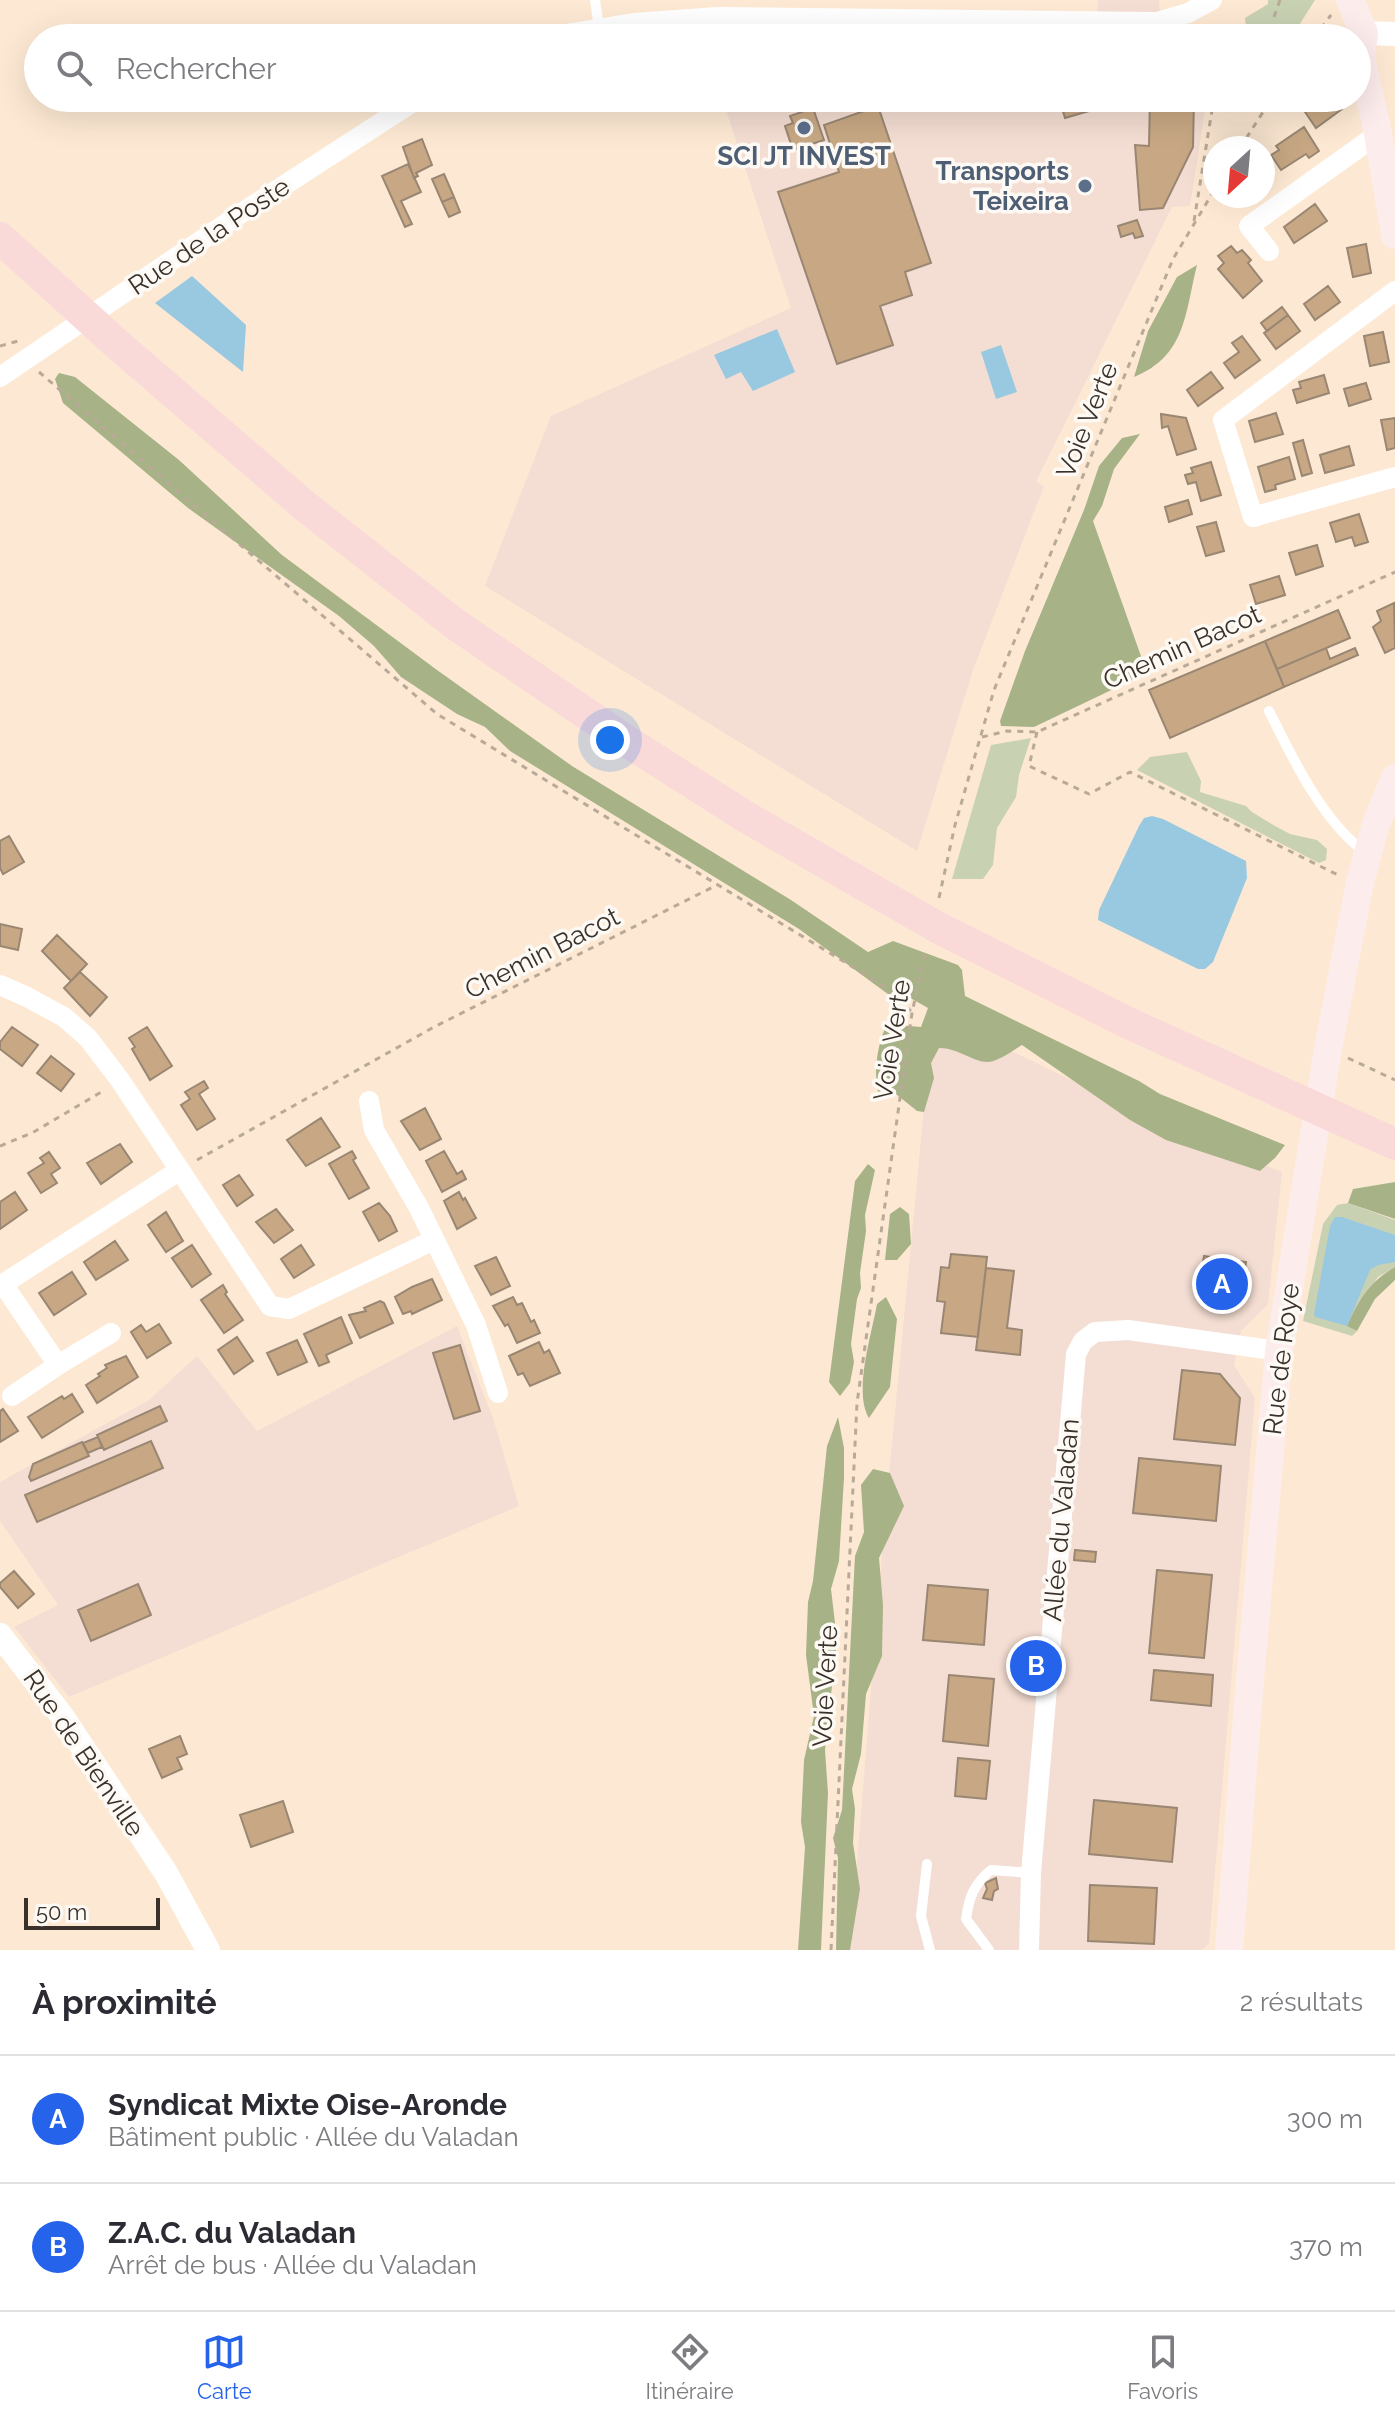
<!DOCTYPE html>
<html lang="fr">
<meta charset="utf-8">
<style>
:root{--surface:#fff;--page:#f7f7f7;--text:#2b2b33;--muted:#7c7c81;--line:#e1e1e2;--accent:#2563eb}
body{margin:0;font-family:Raleway,sans-serif;background:var(--page);color:var(--text)}
.compass{position:absolute;left:1203px;top:136px;width:72px;height:72px;border-radius:50%;background:var(--surface);box-shadow:0 8px 32px #0002;rotate:206deg}
.scale{position:absolute;left:24px;bottom:20px;width:136px;box-sizing:border-box;padding-left:8px;border:4px solid #3a322a;border-top:0;font-size:22px;line-height:28px;white-space:nowrap;color:#3a322a;-webkit-text-stroke:6px #fdf9f4;paint-order:stroke}
.you{position:absolute;left:610px;top:740px;width:28px;height:28px;margin:-20px;border:6px solid #fff;border-radius:50%;background:#1a73e8;box-shadow:0 0 0 12px #1a73e833}
.badge{display:grid;place-items:center;width:52px;height:52px;border-radius:50%;background:var(--accent);color:#fff;font-size:26px;font-weight:700}
.pin{position:absolute;translate:-50% -50%;border:4px solid #fff;box-shadow:0 2px 8px #0006}
.list{margin:0;padding:0;list-style:none}
h2{display:flex;justify-content:space-between;align-items:center;height:104px;margin:0;padding:0 32px;font-size:34px}
h2 small{font-size:26px;font-weight:400;color:var(--muted)}
.list li{display:grid;grid-template-columns:52px 1fr auto;gap:24px;align-items:center;box-sizing:border-box;height:128px;padding:0 32px;border-top:2px solid var(--line)}
.list b{display:block;font-size:30px;white-space:nowrap}
.list p{margin:0;font-size:26px;white-space:nowrap;color:var(--muted)}
.list em{font-size:26px;font-style:normal;color:var(--muted)}
.icon{flex:none;width:44px;height:44px;fill:none;stroke:currentColor;stroke-width:2;stroke-linecap:round;stroke-linejoin:round}
.map{position:relative;flex:none;width:1395px;height:1950px;overflow:hidden}
.search{position:absolute;background:var(--surface);box-shadow:0 8px 32px #0002;left:24px;right:24px;top:24px;height:88px;display:flex;align-items:center;gap:20px;box-sizing:border-box;padding:0 28px;border-radius:44px;color:var(--muted);font-size:30px}
.sheet{height:360px;background:var(--surface)}
nav{display:flex;justify-content:space-around;align-items:center;box-sizing:border-box;height:112px;border-top:2px solid var(--line);background:var(--surface);font-size:22px;color:var(--muted)}
nav a{display:grid;justify-items:center;gap:4px}
nav .on{color:var(--accent)}
.map>svg:first-child{display:block}
.industrial{fill:#f4ddd2}
.green{fill:#c9d1b3}
.forest{fill:#a7b287}
.water{fill:#98c9e1}
.building{fill:#c8a884;stroke:#998773;stroke-width:2}
.lines{fill:none;stroke-linecap:round;stroke-linejoin:round}
.path{stroke:#b9aa98;stroke-width:3;stroke-dasharray:6 6;stroke-linecap:butt}
.service{stroke:#fff;stroke-width:10}
.minor{stroke:#fff;stroke-width:20}
.tertiary{stroke:#fff;stroke-width:24}
.secondary{stroke:#fdecec;stroke-width:28}
.primary{stroke:#fad9d9;stroke-width:32}
.service-dot{fill:#5c6f8a;stroke:#fdf9f4;stroke-width:3}
.labels{text-anchor:middle;dominant-baseline:central;stroke-width:7;stroke-linejoin:round;paint-order:stroke}
.service-label{font-size:26px;font-weight:bold;fill:#4e5e75;stroke:#fdf9f4}
.street-label{font-size:26px;fill:#3a322a;stroke:#fdf9f4}
</style>
<div class="map">
<svg width="1395" height="1950" viewBox="0 0 1395 1950">
<rect width="100%" height="100%" fill="#fde9d3"/>
<!-- industrial -->
<path class="industrial" d="M 1098,0 L 1159,0 L 1161,31 L 1202,33 L 1202,38 L 703,38 L 701,33 L 1097,33 Z
M 722,98 L 1207,98 L 1190,206 L 1172,207 L 1036,482 L 1044,486 L 973,670 L 917,851 L 485,586 L 551,416 L 791,308 Z
M 933,1013 L 1170,1128 L 1282,1172 L 1268,1304 L 1241,1331 L 1234,1365 L 1255,1398 L 1209,1943 L 1202,1950 L 850,1950 L 884,1528 Z
M 457,1326 L 493,1418 L 519,1506 L 69,1697 L 14,1627 L 58,1605 L 0,1521 L 0,1482 L 149,1400 L 197,1356 L 257,1431 Z"/>
<!-- green -->
<path class="green" d="M 1268,0 L 1315,0 L 1291,38 L 1247,38 L 1245,18 L 1268,4 Z
M 1031,738 L 1019,775 L 1016,797 L 997,828 L 993,865 L 983,879 L 952,879 L 991,745 Z
M 1187,752 L 1201,781 L 1200,792 L 1246,806 L 1252,812 L 1275,826 L 1290,834 L 1317,840 L 1327,849 L 1326,860 L 1319,863 L 1137,770 L 1150,757 Z
M 1348,1203 L 1395,1220 L 1395,1267 L 1378,1277 L 1347,1325 L 1357,1331 L 1352,1336 L 1303,1321 L 1323,1224 L 1337,1205 Z"/>
<!-- forest -->
<path class="forest" d="M 1197,265 C 1185,313 1186,356 1134,377 L 1148,331 L 1177,277 Z
M 59,373 L 75,377 L 179,460 L 282,555 L 437,670 L 572,766 L 791,900 L 868,952 L 893,941 L 958,965 L 962,970 L 965,996 L 1139,1081 L 1160,1094 L 1285,1145 L 1275,1158 L 1260,1171 L 1166,1140 L 1130,1120 L 1022,1045 C 1012,1051 999,1061 988,1062 C 972,1062 959,1048 939,1048 L 931,1063 L 934,1078 L 924,1112 L 917,1111 L 896,1094 L 880,1098 C 872,1077 877,1044 887,1024 L 921,1027 L 928,1008 L 905,995 L 892,997 L 799,929 L 510,751 L 485,727 L 457,714 L 401,677 L 374,646 L 339,616 L 188,508 L 63,403 L 55,379 Z
M 1140,434 L 1114,469 L 1102,506 L 1093,521 L 1147,673 L 1034,727 L 1001,726 L 1000,721 L 1025,651 L 1084,510 L 1099,466 L 1122,438 Z
M 868,1164 L 875,1170 L 865,1215 L 866,1231 L 860,1273 L 861,1288 L 857,1299 L 851,1344 L 854,1362 L 850,1383 L 840,1396 L 829,1382 L 855,1181 Z
M 1395,1182 L 1395,1219 L 1348,1203 L 1353,1189 Z
M 900,1207 L 909,1214 L 911,1244 L 897,1260 L 885,1260 L 890,1214 Z
M 1395,1267 L 1395,1280 L 1375,1299 L 1357,1331 L 1347,1326 C 1359,1300 1369,1282 1395,1267 Z
M 886,1297 L 897,1319 L 890,1387 L 869,1418 C 853,1393 872,1333 877,1304 Z
M 838,1417 L 844,1448 L 844,1478 L 839,1561 L 831,1589 L 837,1640 L 825,1750 L 828,1793 L 821,1950 L 798,1950 L 805,1847 L 801,1822 L 804,1760 L 814,1716 L 806,1655 L 808,1602 L 813,1581 L 827,1446 Z
M 873,1469 L 890,1473 L 904,1506 L 879,1558 L 883,1605 L 882,1656 L 866,1694 L 861,1754 L 852,1789 L 855,1809 L 853,1843 L 860,1889 L 850,1950 L 836,1950 L 838,1858 L 833,1838 L 842,1810 L 855,1556 L 864,1532 L 861,1485 Z"/>
<!-- water -->
<path class="water" d="M 192,276 L 246,325 L 243,372 L 155,303 Z
M 777,329 L 795,372 L 753,391 L 741,372 L 726,379 L 714,355 Z
M 1001,345 L 1017,392 L 996,399 L 981,352 Z
M 1152,816 L 1163,819 L 1246,861 L 1247,878 L 1213,962 L 1205,969 L 1198,969 L 1098,920 L 1099,910 L 1139,826 L 1144,818 Z
M 1335,1217 L 1342,1217 L 1395,1235 L 1395,1262 L 1378,1265 L 1370,1270 L 1347,1326 L 1315,1317 L 1314,1314 L 1330,1226 Z"/>
<!-- building -->
<path class="building" d="M 1059,98 L 1086,98 L 1089,111 L 1065,118 Z
M 1150,98 L 1194,98 L 1193,147 L 1163,208 L 1140,210 L 1135,145 L 1149,146 Z
M 1317,98 L 1334,98 L 1342,109 L 1316,128 L 1303,109 Z
M 878,106 L 931,263 L 905,272 L 912,295 L 880,306 L 893,345 L 837,364 L 778,192 L 839,172 L 824,125 Z
M 813,108 L 824,140 L 793,150 L 785,126 L 793,123 L 790,116 Z
M 1304,127 L 1319,151 L 1309,158 L 1306,154 L 1281,170 L 1271,155 L 1279,150 L 1276,146 Z
M 422,139 L 432,165 L 416,173 L 418,176 L 414,178 L 403,147 Z
M 408,164 L 421,192 L 401,201 L 412,224 L 405,227 L 382,176 Z
M 444,174 L 454,197 L 442,202 L 432,179 Z
M 454,197 L 460,212 L 449,217 L 442,202 Z
M 1315,204 L 1327,221 L 1294,243 L 1284,227 Z
M 1137,220 L 1143,236 L 1135,238 L 1133,233 L 1121,237 L 1118,226 Z
M 1366,244 L 1371,273 L 1353,277 L 1347,248 Z
M 1231,246 L 1237,253 L 1242,250 L 1251,260 L 1248,263 L 1262,281 L 1243,298 L 1218,269 L 1224,263 L 1218,256 Z
M 1328,286 L 1340,302 L 1315,320 L 1304,304 Z
M 1282,307 L 1288,315 L 1267,331 L 1261,323 Z
M 1288,315 L 1300,331 L 1276,349 L 1264,333 Z
M 1383,332 L 1389,362 L 1370,366 L 1364,336 Z
M 1242,336 L 1260,360 L 1235,378 L 1224,363 L 1239,352 L 1232,343 Z
M 1211,372 L 1223,388 L 1198,406 L 1187,390 Z
M 1324,375 L 1329,393 L 1297,403 L 1293,390 L 1301,388 L 1299,382 Z
M 1366,383 L 1371,399 L 1349,406 L 1344,389 Z
M 1276,413 L 1283,434 L 1255,442 L 1249,421 Z
M 1161,414 L 1186,418 L 1196,449 L 1177,455 L 1168,426 L 1162,428 Z
M 1395,418 L 1395,448 L 1387,450 L 1381,420 Z
M 1303,440 L 1312,473 L 1302,476 L 1293,443 Z
M 1349,446 L 1354,465 L 1325,473 L 1320,455 Z
M 1289,457 L 1295,479 L 1275,485 L 1276,489 L 1265,492 L 1258,467 Z
M 1211,462 L 1221,495 L 1201,501 L 1196,482 L 1188,484 L 1185,475 L 1193,473 L 1191,468 Z
M 1188,500 L 1192,514 L 1169,522 L 1165,507 Z
M 1359,514 L 1368,542 L 1355,546 L 1352,537 L 1336,542 L 1330,523 Z
M 1216,522 L 1224,551 L 1206,556 L 1197,527 Z
M 1317,545 L 1323,566 L 1296,575 L 1289,553 Z
M 1279,576 L 1285,595 L 1256,604 L 1250,585 Z
M 1394,603 L 1395,648 L 1385,653 L 1373,627 L 1381,621 L 1377,611 Z
M 1338,610 L 1350,638 L 1277,669 L 1265,641 Z
M 1265,641 L 1284,687 L 1170,738 L 1149,690 Z
M 1326,648 L 1330,659 L 1355,648 L 1358,655 L 1284,687 L 1277,669 Z
M 9,836 L 24,862 L 3,874 L 0,868 L 0,841 Z
M 0,924 L 22,929 L 18,950 L 0,946 Z
M 57,935 L 87,964 L 71,981 L 42,951 Z
M 80,972 L 107,997 L 90,1016 L 64,988 Z
M 12,1027 L 38,1045 L 22,1066 L 0,1049 L 0,1042 Z
M 147,1027 L 172,1066 L 150,1080 L 132,1049 L 135,1047 L 129,1038 Z
M 51,1056 L 74,1074 L 61,1091 L 37,1073 Z
M 204,1081 L 208,1088 L 199,1094 L 215,1119 L 197,1130 L 181,1105 L 190,1099 L 185,1092 Z
M 425,1108 L 441,1139 L 420,1150 L 401,1121 Z
M 321,1118 L 340,1147 L 306,1166 L 287,1140 Z
M 120,1144 L 132,1162 L 101,1184 L 87,1163 Z
M 352,1151 L 356,1158 L 353,1160 L 369,1188 L 349,1199 L 329,1164 Z
M 444,1151 L 457,1174 L 462,1171 L 466,1179 L 442,1192 L 426,1161 Z
M 49,1152 L 60,1168 L 51,1174 L 57,1183 L 41,1193 L 28,1173 L 44,1163 L 40,1158 Z
M 239,1175 L 253,1195 L 237,1206 L 223,1185 Z
M 15,1192 L 27,1210 L 0,1229 L 0,1202 Z
M 459,1192 L 463,1200 L 465,1198 L 476,1218 L 457,1229 L 444,1201 Z
M 379,1203 L 390,1216 L 397,1231 L 379,1241 L 363,1212 Z
M 276,1209 L 293,1230 L 274,1243 L 256,1222 Z
M 166,1212 L 183,1241 L 166,1252 L 148,1225 Z
M 115,1241 L 128,1260 L 96,1280 L 84,1262 Z
M 192,1245 L 211,1274 L 192,1287 L 172,1258 Z
M 301,1245 L 314,1265 L 294,1278 L 281,1259 Z
M 951,1254 L 987,1257 L 978,1337 L 941,1333 L 945,1302 L 937,1301 L 941,1267 L 949,1268 Z
M 1204,1256 L 1246,1262 L 1240,1303 L 1198,1297 Z
M 496,1257 L 510,1286 L 491,1295 L 475,1266 Z
M 986,1268 L 1014,1271 L 1007,1328 L 1022,1330 L 1020,1355 L 976,1350 Z
M 72,1272 L 86,1294 L 54,1315 L 39,1293 Z
M 432,1279 L 442,1300 L 412,1314 L 411,1311 L 403,1314 L 395,1297 L 412,1287 Z
M 223,1285 L 227,1292 L 225,1294 L 243,1320 L 224,1333 L 201,1300 Z
M 513,1297 L 517,1305 L 522,1303 L 531,1322 L 534,1320 L 540,1333 L 517,1343 L 508,1324 L 505,1326 L 493,1306 Z
M 380,1301 L 384,1303 L 393,1323 L 360,1338 L 349,1315 L 366,1311 L 364,1308 Z
M 341,1317 L 352,1343 L 326,1355 L 329,1362 L 319,1366 L 304,1334 Z
M 159,1324 L 171,1343 L 147,1358 L 131,1332 L 141,1325 L 146,1332 Z
M 237,1337 L 253,1361 L 234,1374 L 218,1350 Z
M 297,1340 L 307,1362 L 278,1375 L 267,1353 Z
M 539,1342 L 544,1353 L 549,1350 L 560,1373 L 530,1386 L 523,1373 L 518,1375 L 509,1356 Z
M 460,1345 L 480,1411 L 454,1419 L 433,1353 Z
M 126,1356 L 138,1377 L 97,1403 L 86,1385 L 100,1376 L 98,1374 L 107,1368 L 105,1365 Z
M 1182,1370 L 1220,1374 L 1240,1398 L 1235,1445 L 1174,1439 Z
M 72,1394 L 83,1412 L 42,1438 L 28,1417 L 62,1396 L 64,1399 Z
M 160,1406 L 167,1421 L 104,1450 L 97,1435 Z
M 3,1409 L 18,1431 L 0,1442 L 0,1411 Z
M 98,1437 L 102,1447 L 88,1453 L 83,1443 Z
M 151,1441 L 163,1468 L 37,1522 L 25,1495 Z
M 82,1442 L 89,1456 L 31,1481 L 29,1477 L 33,1464 Z
M 1139,1458 L 1221,1466 L 1216,1521 L 1133,1513 Z
M 1075,1550 L 1096,1552 L 1095,1562 L 1074,1560 Z
M 1157,1570 L 1212,1575 L 1204,1658 L 1149,1653 Z
M 14,1571 L 34,1594 L 18,1608 L 0,1587 L 0,1583 Z
M 138,1584 L 151,1615 L 91,1641 L 78,1610 Z
M 928,1585 L 988,1590 L 984,1645 L 923,1640 Z
M 1154,1670 L 1213,1675 L 1211,1706 L 1151,1700 Z
M 949,1675 L 994,1679 L 988,1746 L 943,1741 Z
M 180,1736 L 187,1754 L 177,1758 L 182,1769 L 162,1778 L 149,1749 Z
M 958,1758 L 990,1761 L 986,1799 L 955,1796 Z
M 1094,1800 L 1177,1808 L 1172,1862 L 1089,1854 Z
M 283,1801 L 293,1832 L 251,1847 L 240,1815 Z
M 996,1878 L 998,1889 L 994,1891 L 992,1900 L 983,1898 L 987,1889 L 985,1883 Z
M 1090,1885 L 1157,1888 L 1154,1944 L 1088,1941 Z"/>
<g class="lines">
<!-- path -->
<path class="path" d="M 1274,17 L 1280,0
M 1207,25 L 1209,38
M 1314,38 L 1331,15
M 1240,148 L 1272,98
M 1194,221 L 1214,98
M 0,346 L 18,341
M 39,372 L 437,714 L 884,986 L 911,1011
M 1037,732 L 1029,766 L 1089,794 L 1130,772 L 1338,875
M 982,737 L 1007,731 L 1037,732 L 1395,572
M 939,898 L 955,825 L 994,690 L 1173,259 L 1215,189
M 1348,1058 L 1395,1080
M 0,1146 L 32,1133 L 103,1091
M 197,1160 L 434,1027 L 717,885
M 831,1950 L 857,1403 L 912,1013 L 926,948"/>
<!-- service -->
<path class="service" d="M 595,0 L 599,28
M 1269,711 C 1293,759 1322,821 1366,853
M 927,1864 L 921,1916 L 930,1950
M 989,1950 L 966,1919 C 969,1897 974,1884 991,1870 L 1031,1873"/>
<!-- minor -->
<path class="minor" d="M 541,38 L 634,23 L 718,17 L 1157,22 L 1188,13 L 1212,0
M 1269,251 L 1249,226 L 1378,134
M 1395,291 L 1223,420 L 1253,517 L 1395,477
M 0,377 L 240,214 L 419,98
M 0,985 L 27,997 L 64,1017 L 88,1038 L 120,1080 L 270,1306 L 289,1309 L 434,1240
M 369,1101 L 374,1130 L 419,1208 L 476,1325 L 498,1393
M 3,1284 L 58,1365 L 111,1333
M 0,1286 L 180,1170
M 12,1396 L 58,1365
M 1029,1950 L 1031,1873 L 1076,1354 L 1083,1341 L 1095,1332 L 1128,1330 L 1279,1351"/>
<!-- tertiary -->
<path class="tertiary" d="M 1364,33 L 1395,34
M 0,1635 L 62,1716 L 166,1873 L 208,1950"/>
<!-- secondary -->
<path class="secondary" d="M 1350,0 L 1364,33 L 1361,58 L 1378,134 L 1395,235
M 1229,1950 L 1249,1691 L 1279,1351 L 1328,1049 L 1360,882 L 1376,824 L 1395,778"/>
<!-- primary -->
<path class="primary" d="M 0,238 L 118,345 L 306,507 L 455,624 L 625,740 L 746,817 L 937,927 L 1126,1022 L 1395,1144"/>
</g>
<!-- markers -->
<g class="service-dot">
<circle cx="804" cy="128" r="8"/>
<circle cx="1085" cy="186" r="8"/>
</g>
<g class="labels">
<!-- service labels -->
<g class="service-label">
<text x="804" y="156">SCI JT INVEST</text>
<text x="1069" y="171" text-anchor="end">Transports<tspan x="1069" dy="30">Teixeira</tspan></text>
</g>
<!-- street labels -->
<g class="street-label">
<text transform="translate(209 236) rotate(-34)">Rue de la Poste</text>
<text transform="translate(1087 420) rotate(-68)">Voie Verte</text>
<text transform="translate(1182 647) rotate(-24)">Chemin Bacot</text>
<text transform="translate(542 953) rotate(-27)">Chemin Bacot</text>
<text transform="translate(892 1040) rotate(-81)">Voie Verte</text>
<text transform="translate(1281 1359) rotate(-83)">Rue de Roye</text>
<text transform="translate(1061 1520) rotate(-85)">Allée du Valadan</text>
<text transform="translate(825 1686) rotate(-87)">Voie Verte</text>
<text transform="translate(84 1753) rotate(56)">Rue de Bienville</text>
</g>
</g>
</svg>
<svg class="compass" viewBox="-18 -18 36 36"><path d="M0-13l5 13h-10z" fill="#e53935"/><path d="M0 13l5-13h-10z" fill="#7c7c81"/></svg>
<div class="scale">50 m</div>
<div class="you"></div>
<div class="pin badge" style="left:1222px;top:1284px">A</div>
<div class="pin badge" style="left:1036px;top:1666px">B</div>
<div class="search"><svg class="icon" aria-label="search" viewBox="0 0 24 24"><circle cx="10" cy="10" r="6"/><path d="M15 15l6 6"/></svg>Rechercher</div>
</div>
<section class="sheet">
<h2>À proximité<small>2 résultats</small></h2>
<ul class="list">
<li><span class="badge">A</span><div><b>Syndicat Mixte Oise-Aronde</b><p>Bâtiment public · Allée du Valadan</p></div><em>300 m</em></li>
<li><span class="badge">B</span><div><b>Z.A.C. du Valadan</b><p>Arrêt de bus · Allée du Valadan</p></div><em>370 m</em></li>
</ul>
</section>
<nav>
<a class="on"><svg class="icon" aria-label="map" viewBox="0 0 24 24"><path d="M3 6l6-2 6 2 6-2v14l-6 2-6-2-6 2zM9 4v14M15 6v14"/></svg>Carte</a>
<a><svg class="icon" aria-label="directions" viewBox="0 0 24 24"><path d="M12 3l9 9-9 9-9-9zM9 14v-3h6M13 9l2 2-2 2"/></svg>Itinéraire</a>
<a><svg class="icon" aria-label="saved" viewBox="0 0 24 24"><path d="M7 4h10v16l-5-4-5 4z"/></svg>Favoris</a>
</nav>
